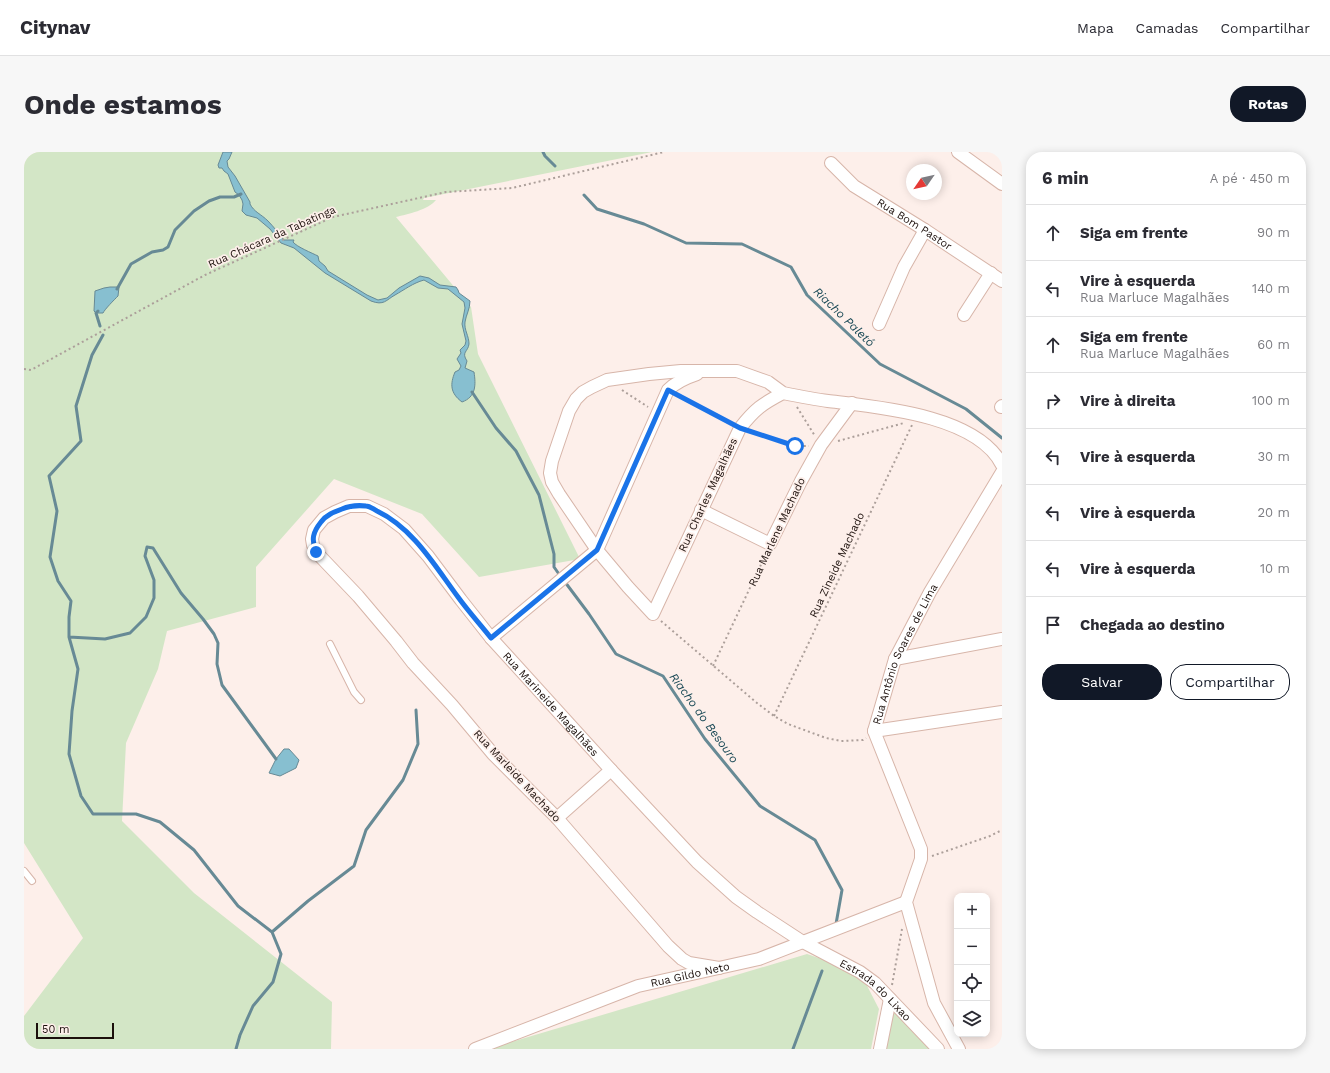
<!DOCTYPE html>
<html lang="pt">
<meta charset="utf-8">
<style>
:root{--surface:#fff;--page:#f7f7f7;--text:#2b2b33;--muted:#7c7c81;--line:#e1e1e2;--accent:#111827}
body{margin:0;font-family:"Work Sans",sans-serif;background:var(--page);color:var(--text)}
.controls{position:absolute;right:12px;bottom:12px;display:grid;overflow:hidden;border-radius:8px;box-shadow:0 2px 10px #0003}
.controls button{width:36px;height:36px;display:grid;place-items:center;padding:0;border:0;border-bottom:1px solid var(--line);background:var(--surface);color:var(--text);font:20px sans-serif}
.compass{position:absolute;left:882px;top:12px;width:36px;height:36px;border-radius:50%;background:var(--surface);box-shadow:0 2px 10px #0003;rotate:236deg}
.scale{position:absolute;left:12px;bottom:10px;width:78px;box-sizing:border-box;padding-left:4px;border:2px solid #1b0f0b;border-top:0;font-size:11px;line-height:14px;white-space:nowrap;color:#1b0f0b;-webkit-text-stroke:3px #fdefea;paint-order:stroke}
.stop{position:absolute;width:12px;height:12px;margin:-9px;border:3px solid #1a73e8;border-radius:50%;background:#fff}
.stop.end{background:#1a73e8;border-color:#fff;box-shadow:0 1px 4px #0008}
.list{margin:0;padding:0;list-style:none}
h2{display:flex;justify-content:space-between;align-items:center;height:52px;margin:0;padding:0 16px;font-size:17px}
h2 small{font-size:13px;font-weight:400;color:var(--muted)}
.list li{display:grid;grid-template-columns:26px 1fr auto;gap:12px;align-items:center;box-sizing:border-box;height:56px;padding:0 16px;border-top:1px solid var(--line)}
.list b{display:block;font-size:15px;white-space:nowrap}
.list p{margin:0;font-size:13px;white-space:nowrap;color:var(--muted)}
.list em{font-size:13px;font-style:normal;color:var(--muted)}
.actions{display:flex;gap:8px;padding:12px 16px}
.actions a{flex:1;padding:9px 0;border:1px solid var(--accent);border-radius:16px;text-align:center;font-size:14px;color:var(--accent)}
.actions .main{background:var(--accent);color:#fff}
.icon{flex:none;width:22px;height:22px;fill:none;stroke:currentColor;stroke-width:2;stroke-linecap:round;stroke-linejoin:round}
.map{position:relative;flex:none;width:978px;height:897px;overflow:hidden;border-radius:16px}
header{display:flex;align-items:center;gap:24px;box-sizing:border-box;height:56px;padding:0 20px;background:var(--surface);border-bottom:1px solid var(--line)}
header strong{font-size:19px}
nav{display:flex;gap:22px;margin-inline-start:auto;font-size:14px}
.intro{display:flex;align-items:center;justify-content:space-between;box-sizing:border-box;height:96px;padding:0 24px}
h1{margin:0;font-size:28px}
.button{padding:10px 18px;border-radius:16px;background:var(--accent);color:#fff;font-size:14px;font-weight:700}
main{display:flex;gap:24px;padding:0 24px}
aside{flex:1;background:var(--surface);border-radius:16px;box-shadow:0 2px 10px #0003}
.map>svg:first-child{display:block}
.green{fill:#d3e6c6}
.water{fill:#87bfd0;stroke:#678a95}
.lines{fill:none;stroke-linecap:round;stroke-linejoin:round}
.stream{stroke:#678a95;stroke-width:3}
.service-casing{stroke:#d7b5a9;stroke-width:8}
.minor-casing{stroke:#d7b5a9;stroke-width:14}
.path{stroke:#ac9f9a;stroke-width:2;stroke-dasharray:2 3;stroke-linecap:butt}
.service{stroke:#fff;stroke-width:6}
.minor{stroke:#fff;stroke-width:12}
.route{stroke:#1a73e8;stroke-width:5}
.labels{text-anchor:middle;dominant-baseline:central;stroke-width:3.5;stroke-linejoin:round;paint-order:stroke}
.street-label{font-size:11px;fill:#1b0f0b;stroke:#fdefea}
.water-label{font-size:12px;font-style:italic;fill:#184855;stroke:#fdefea}
</style>
<header>
<strong>Citynav</strong>
<nav><a>Mapa</a><a>Camadas</a><a>Compartilhar</a></nav>
</header>
<div class="intro"><h1>Onde estamos</h1><a class="button">Rotas</a></div>
<main>
<div class="map">
<svg width="978" height="897" viewBox="0 0 978 897">
<rect width="100%" height="100%" fill="#fdefea"/>
<!-- green -->
<path class="green" d="M 0,0 L 628,0 L 400,46 L 399,48 L 412,48 C 404,58 384,62 372,65 L 447,155 L 454,202 L 556,407 L 455,425 L 398,362 L 310,327 L 232,415 L 232,455 L 143,479 L 134,517 L 102,591 L 98,669 L 170,741 L 308,850 L 307,897 L 0,897 L 0,864 L 59,786 L 0,691 Z
M 783,802 L 836,820 L 855,857 L 847,897 L 464,897 Z
M 869,860 L 872,860 L 909,897 L 859,897 Z"/>
<!-- water -->
<path class="water" d="M 199,0 L 208,0 L 205,7 L 203,9 L 204,15 L 211,24 L 226,50 L 226,52 C 230,60 237,62 244,69 C 250,75 255,82 260,88 L 270,88 L 269,90 C 273,95 288,101 294,104 L 295,109 L 301,114 L 304,119 L 343,143 L 354,148 L 363,146 L 375,136 L 396,124 L 405,126 L 416,133 L 432,135 L 434,138 L 435,141 L 446,149 C 446,157 442,163 441,170 C 440,178 445,184 445,192 C 444,200 437,200 443,209 L 441,216 L 450,220 C 452,233 452,245 438,250 C 426,241 426,232 431,220 L 435,218 L 437,214 L 433,207 L 437,201 L 436,198 L 441,193 L 442,189 L 438,172 L 441,156 L 440,150 L 424,137 L 414,136 L 400,128 C 389,131 380,138 371,143 C 362,148 360,154 347,149 L 301,121 L 270,96 L 257,91 L 246,77 L 233,66 L 222,63 L 218,59 L 219,52 L 218,48 L 215,43 L 211,40 L 204,22 L 200,19 L 198,16 L 195,16 L 194,13 Z
M 86,135 L 95,135 L 94,144 C 90,148 81,157 79,161 L 72,161 L 70,159 L 71,139 L 80,136 Z
M 260,597 L 265,597 L 275,608 L 272,616 L 256,624 L 245,621 L 252,607 Z"/>
<g class="lines">
<!-- stream -->
<path class="stream" d="M 519,0 L 521,4 L 531,14
M 560,43 L 573,57 L 620,72 L 662,91 L 718,92 L 767,115 L 783,143 L 856,212 L 942,257 L 978,286
M 93,137 L 107,112 L 128,100 L 139,98 L 144,95 L 151,78 L 170,59 L 185,49 L 196,45 L 210,45 L 217,42
M 74,159 L 72,161 L 76,174
M 79,183 L 68,203 L 52,254 L 57,289 L 25,324 L 33,359 L 26,405 L 34,429 L 47,449 L 45,465 L 45,485 L 54,517 L 48,559 L 45,602 L 57,644 L 69,662 L 112,662 L 136,670 L 170,698 L 214,754 L 248,780 L 257,802 L 249,830 L 229,854 L 216,883 L 212,897
M 448,240 L 472,276 L 492,299 L 515,343 L 530,402 L 530,415 L 537,425
M 541,430 L 565,462 L 592,502 L 639,524 L 681,587 L 736,654 L 791,688 L 818,738 L 812,772
M 45,485 L 81,487 L 106,481 L 122,465 L 130,446 L 130,428 L 121,404 L 123,395 L 129,396 L 157,441 L 179,467 L 190,482 L 194,491 L 193,512 L 198,533 L 252,607
M 248,780 L 284,749 L 330,714 L 342,678 L 379,628 L 394,592 L 392,558
M 769,897 L 798,819"/>
<defs>
<path id="service" d="M 306,492 L 330,540 L 337,548
M 0,719 L 8,729"/>
<g id="minor">
<path d="M 934,0 L 978,32"/>
<path id="s1" d="M 807,11 L 830,34 L 901,78 L 978,129"/>
<path d="M 940,163 L 967,121"/>
<path d="M 855,172 L 880,115 L 901,78"/>
<path d="M 759,241 C 738,252 731,257 716,276 L 629,462 L 604,435 L 573,398 L 535,342 L 528,330 L 526,321 L 528,309 L 545,259 L 552,247 L 559,240 L 568,235 L 583,228 L 625,222 L 657,219 L 713,219 L 744,230 L 759,241 C 774,244 789,247 804,249 C 854,255 953,263 978,313"/>
<path d="M 977,255 L 978,254"/>
<path d="M 677,358 L 746,392 L 777,329 L 797,293 L 828,251"/>
<path d="M 467,486 L 573,398 L 644,238 C 652,230 661,226 673,222"/>
<path d="M 871,507 L 978,487"/>
<path d="M 850,579 L 978,560"/>
<path d="M 533,666 L 587,618"/>
<path id="s2" d="M 695,816 L 665,811 L 658,807 L 644,794 L 533,666 L 469,602 L 428,553 L 389,511 L 372,489 L 334,444 L 292,400 L 289,393 L 288,387 L 290,378 L 300,366 L 311,360 L 325,354 L 343,354 L 360,362 L 380,377 L 404,404 L 437,448 L 467,486 L 587,618 L 673,710 L 712,745 L 733,760 L 779,790 L 836,820 L 851,831 L 914,897"/>
<path id="s3" d="M 451,897 L 614,834 L 735,807 L 882,750"/>
<path d="M 856,897 L 866,847"/>
<path id="s4" d="M 935,897 L 910,851 L 882,750 L 897,707 L 897,697 L 850,579 L 871,507 L 906,440 L 978,320"/>
</g>
</defs>
<!-- service casing -->
<use href="#service" class="service-casing"/>
<!-- minor casing -->
<use href="#minor" class="minor-casing"/>
<!-- path -->
<path class="path" d="M 0,217 L 7,218 L 181,123 L 309,65 L 422,40 L 488,36 L 640,0
M 598,238 L 624,255
M 654,243 L 707,271
M 773,255 L 791,284
M 727,280 L 771,294 L 785,294
M 814,289 L 880,271
M 637,469 L 733,551 L 750,564 L 764,572 L 802,586 L 817,589 L 839,588 L 842,586
M 689,514 L 742,402
M 750,564 L 888,273
M 908,704 L 966,684 L 978,678
M 868,833 L 878,777"/>
<!-- service -->
<use href="#service" class="service"/>
<!-- minor -->
<use href="#minor" class="minor"/>
</g>
<g class="lines">
<!-- route -->
<path class="route" d="M 292,400 C 287,387 289,380 297,370 C 302,363 310,360 318,357 C 325,354 333,353 342,354 C 346,354 349,357 353,359 C 389,376 411,414 434,445 C 444,459 456,472 467,486 L 573,398 L 644,238 L 716,276 L 771,294"/>
</g>
<g class="labels">
<!-- street labels -->
<g class="street-label">
<text stroke="none"><textPath href="#s1" startOffset="104">Rua Bom Pastor</textPath></text>
<text transform="translate(248 85) rotate(-24)">Rua Chácara da Tabatinga</text>
<text transform="translate(684 343) rotate(-65)">Rua Charles Magalhães</text>
<text transform="translate(753 380) rotate(-65)">Rua Marlene Machado</text>
<text transform="translate(813 413) rotate(-65)">Rua Zineide Machado</text>
<text stroke="none"><textPath href="#s4" startOffset="423">Rua Antônio Soares de Lima</textPath></text>
<text stroke="none"><textPath href="#s2" startOffset="943">Rua Marineide Magalhães</textPath></text>
<text transform="translate(493 624) rotate(47)">Rua Marleide Machado</text>
<text stroke="none"><textPath href="#s3" startOffset="228">Rua Gildo Neto</textPath></text>
<text stroke="none"><textPath href="#s2" startOffset="1379">Estrada do Lixao</textPath></text>
</g>
<!-- water labels -->
<g class="water-label">
<text transform="translate(820 165) rotate(44)">Riacho Paletó</text>
<text transform="translate(680 566) rotate(54)">Riacho do Besouro</text>
</g>
</g>
</svg>
<div class="controls">
<button>+</button>
<button>−</button>
<button><svg class="icon" aria-label="locate" viewBox="0 0 24 24"><circle cx="12" cy="12" r="6"/><path d="M12 2v4M12 18v4M2 12h4M18 12h4"/></svg></button>
<button><svg class="icon" aria-label="layers" viewBox="0 0 24 24"><path d="M12 4l9 5-9 5-9-5zM3 14l9 5 9-5"/></svg></button>
</div>
<svg class="compass" viewBox="-18 -18 36 36"><path d="M0-13l5 13h-10z" fill="#e53935"/><path d="M0 13l5-13h-10z" fill="#7c7c81"/></svg>
<div class="scale">50 m</div>
<div class="stop" style="left:771px;top:294px"></div>
<div class="stop end" style="left:292px;top:400px"></div>
</div>
<aside>
<h2>6 min<small>A pé · 450 m</small></h2>
<ul class="list">
<li><svg class="icon" aria-label="ahead" viewBox="0 0 24 24"><path d="M12 20V5M6 11l6-6 6 6"/></svg><div><b>Siga em frente</b></div><em>90 m</em></li>
<li><svg class="icon" aria-label="left" viewBox="0 0 24 24"><path d="M17 20v-9H6M10 6l-5 5 5 5"/></svg><div><b>Vire à esquerda</b><p>Rua Marluce Magalhães</p></div><em>140 m</em></li>
<li><svg class="icon" aria-label="ahead" viewBox="0 0 24 24"><path d="M12 20V5M6 11l6-6 6 6"/></svg><div><b>Siga em frente</b><p>Rua Marluce Magalhães</p></div><em>60 m</em></li>
<li><svg class="icon" aria-label="right" viewBox="0 0 24 24"><path d="M7 20v-9h11M14 6l5 5-5 5"/></svg><div><b>Vire à direita</b></div><em>100 m</em></li>
<li><svg class="icon" aria-label="left" viewBox="0 0 24 24"><path d="M17 20v-9H6M10 6l-5 5 5 5"/></svg><div><b>Vire à esquerda</b></div><em>30 m</em></li>
<li><svg class="icon" aria-label="left" viewBox="0 0 24 24"><path d="M17 20v-9H6M10 6l-5 5 5 5"/></svg><div><b>Vire à esquerda</b></div><em>20 m</em></li>
<li><svg class="icon" aria-label="left" viewBox="0 0 24 24"><path d="M17 20v-9H6M10 6l-5 5 5 5"/></svg><div><b>Vire à esquerda</b></div><em>10 m</em></li>
<li><svg class="icon" aria-label="arrive" viewBox="0 0 24 24"><path d="M6 21V4h12l-3 4 3 4H6"/></svg><div><b>Chegada ao destino</b></div></li>
</ul>
<div class="actions"><a class="main">Salvar</a><a>Compartilhar</a></div>
</aside>
</main>
